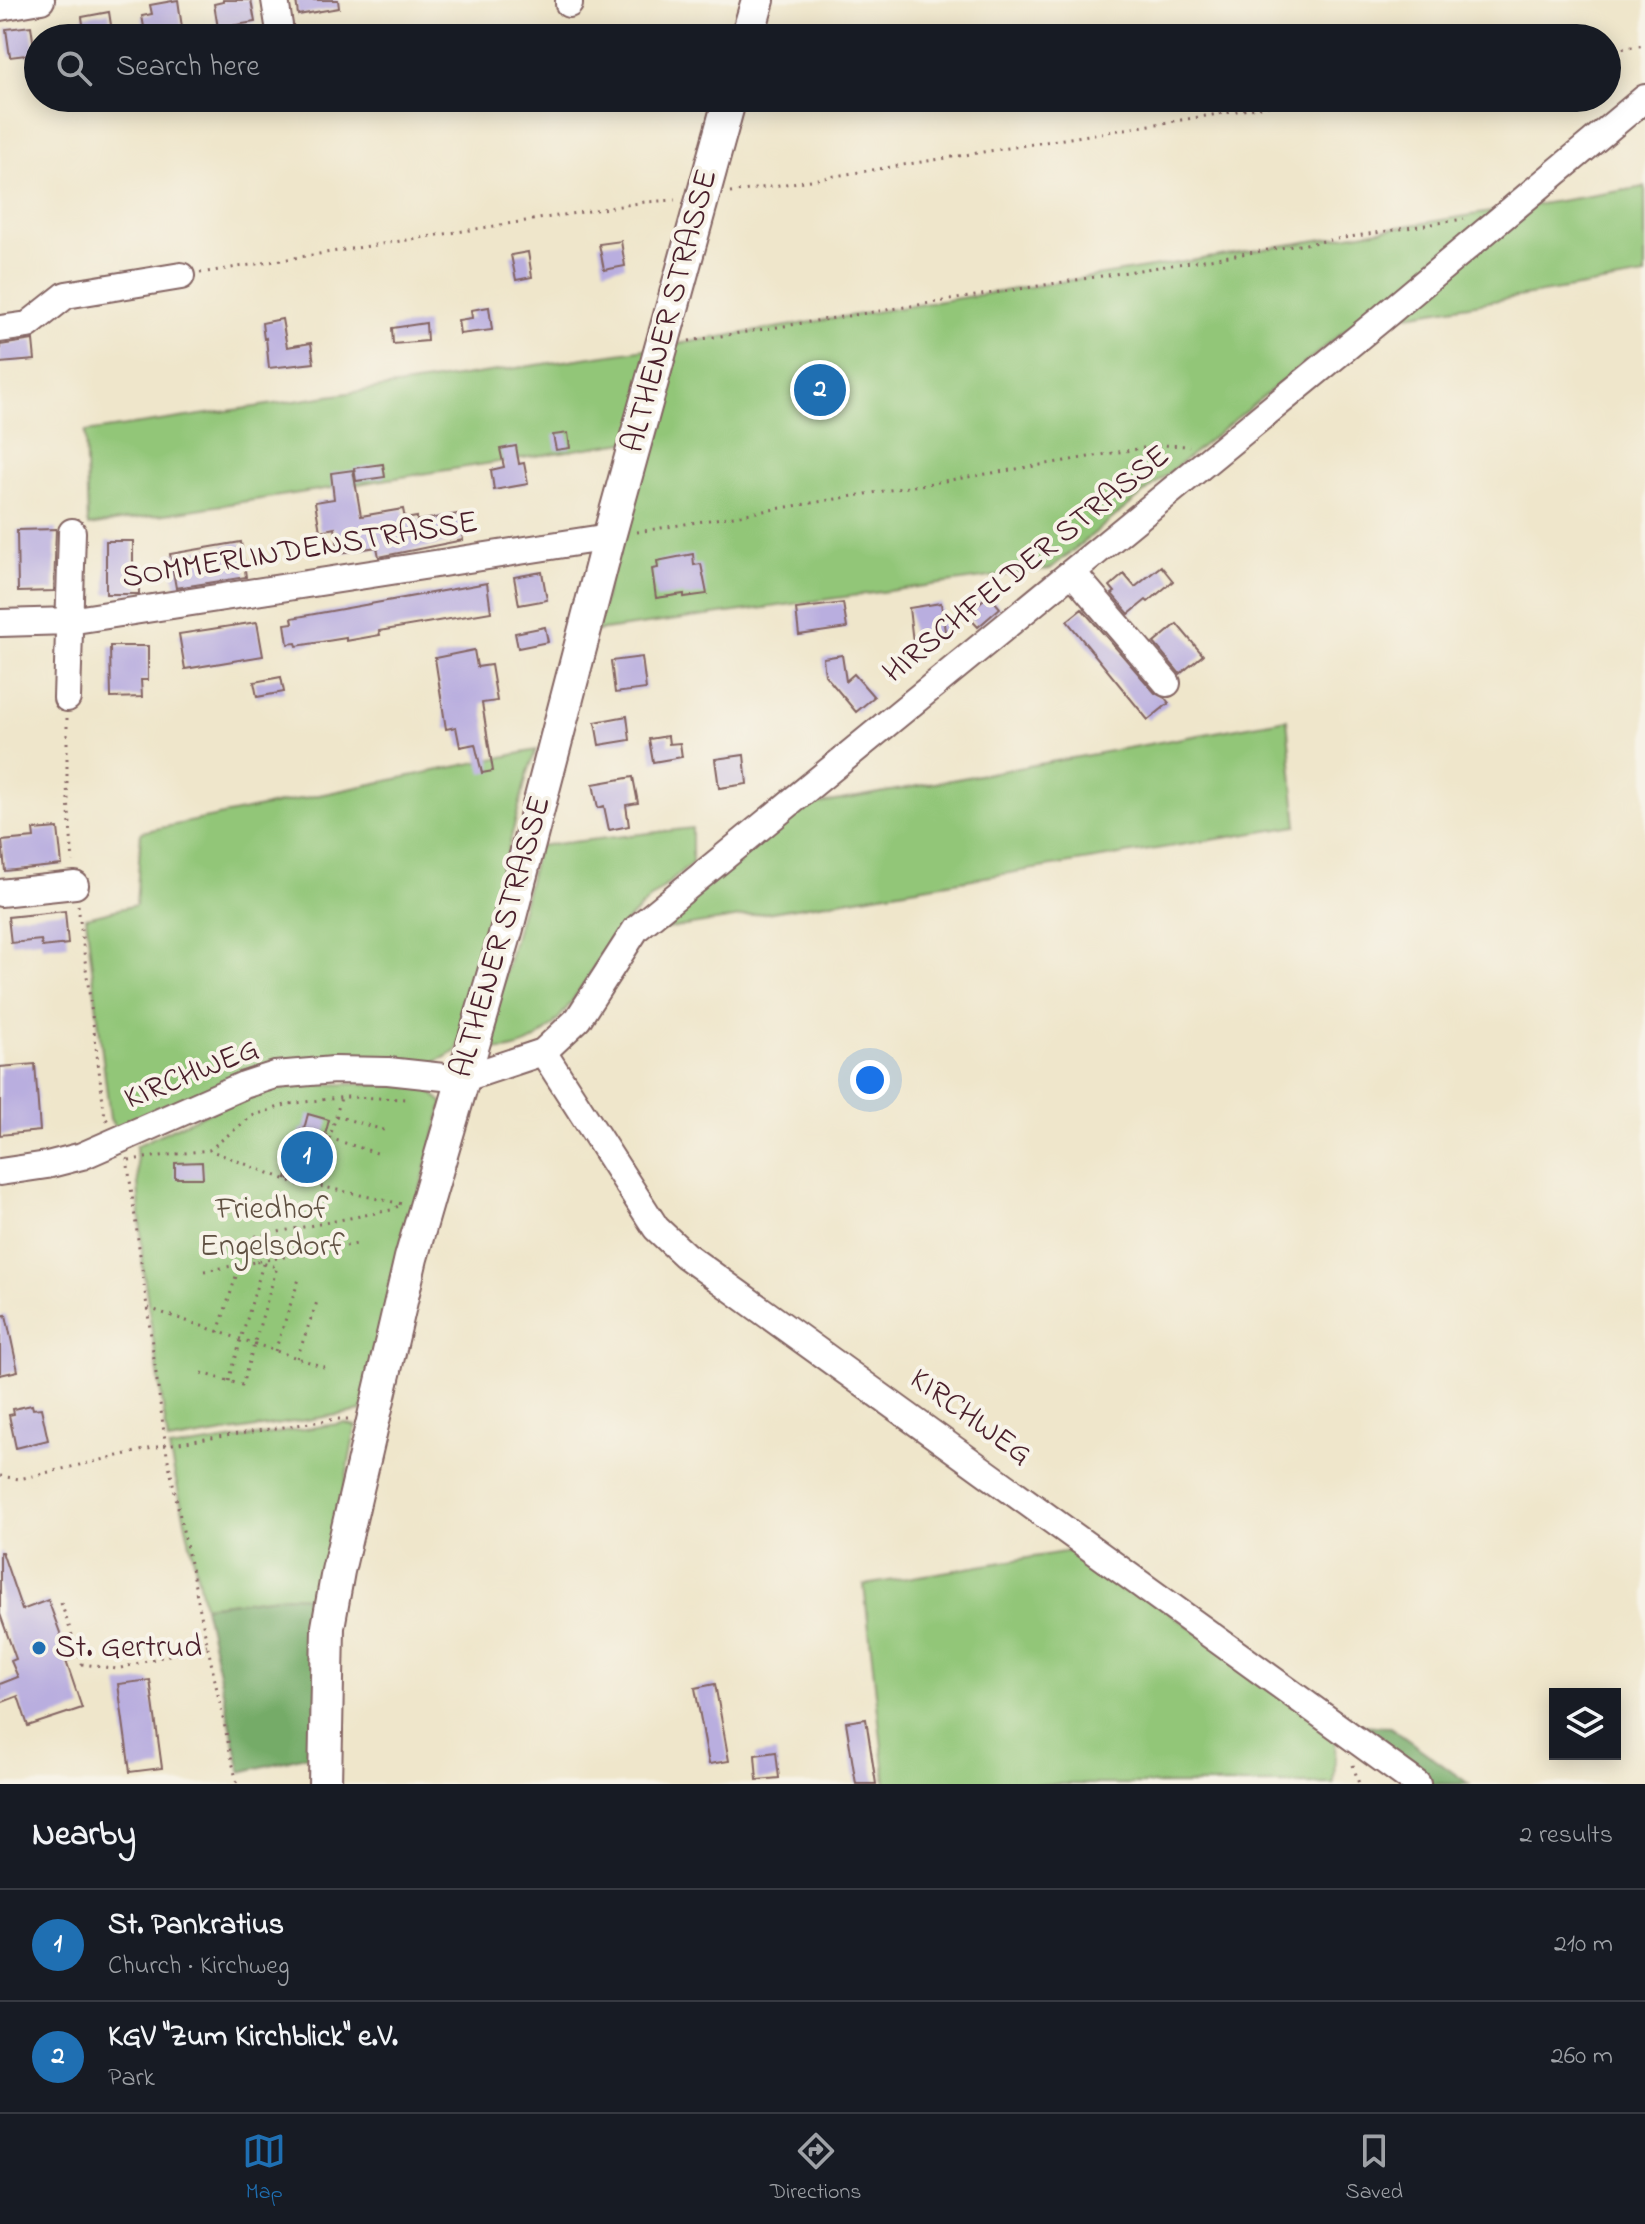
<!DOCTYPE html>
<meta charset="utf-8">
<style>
:root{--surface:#171b24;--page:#20242c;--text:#f1f3f6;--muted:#9ea1a6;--line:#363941;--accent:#1f6fb2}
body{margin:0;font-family:"Indie Flower",sans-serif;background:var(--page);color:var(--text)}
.controls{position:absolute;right:24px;bottom:24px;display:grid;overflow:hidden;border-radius:0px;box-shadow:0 4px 20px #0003}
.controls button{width:72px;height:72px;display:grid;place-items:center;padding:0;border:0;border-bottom:2px solid var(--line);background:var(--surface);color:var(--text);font:40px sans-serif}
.you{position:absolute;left:870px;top:1080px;width:28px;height:28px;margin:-20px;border:6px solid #fff;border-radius:50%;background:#1a73e8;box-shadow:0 0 0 12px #1a73e833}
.badge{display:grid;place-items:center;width:52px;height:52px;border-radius:50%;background:var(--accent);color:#fff;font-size:26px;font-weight:700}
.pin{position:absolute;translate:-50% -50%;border:4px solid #fff;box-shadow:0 2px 8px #0006}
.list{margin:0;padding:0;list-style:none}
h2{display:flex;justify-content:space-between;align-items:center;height:104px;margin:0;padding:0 32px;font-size:34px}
h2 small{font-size:26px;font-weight:400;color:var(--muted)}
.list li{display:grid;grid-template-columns:52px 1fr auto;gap:24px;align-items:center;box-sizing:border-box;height:112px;padding:0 32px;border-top:2px solid var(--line)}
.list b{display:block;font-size:30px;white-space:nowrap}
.list p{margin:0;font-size:26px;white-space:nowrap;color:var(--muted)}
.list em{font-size:26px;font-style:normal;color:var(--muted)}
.icon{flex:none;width:44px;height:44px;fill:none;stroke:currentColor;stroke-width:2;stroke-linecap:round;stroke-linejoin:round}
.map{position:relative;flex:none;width:1645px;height:1784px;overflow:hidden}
.search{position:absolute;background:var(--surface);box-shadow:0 4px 20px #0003;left:24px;right:24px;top:24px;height:88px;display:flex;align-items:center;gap:20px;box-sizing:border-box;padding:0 28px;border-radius:44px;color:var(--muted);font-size:30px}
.sheet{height:328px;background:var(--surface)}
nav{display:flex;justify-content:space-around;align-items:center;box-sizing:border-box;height:112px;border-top:2px solid var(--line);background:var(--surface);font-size:22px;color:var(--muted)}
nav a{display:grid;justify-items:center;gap:4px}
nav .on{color:var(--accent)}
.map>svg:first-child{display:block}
.green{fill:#92c678;stroke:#6e7252;stroke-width:2}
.forest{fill:#75ab68;stroke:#60654a;stroke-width:2}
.building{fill:#b9aedf}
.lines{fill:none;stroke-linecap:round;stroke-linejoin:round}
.minor-casing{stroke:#846563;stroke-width:30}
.major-casing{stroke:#846563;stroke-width:36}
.path{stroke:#846563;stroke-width:3;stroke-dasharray:2 6;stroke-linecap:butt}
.minor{stroke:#fff;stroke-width:26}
.major{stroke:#fff;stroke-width:32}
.poi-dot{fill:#1f6fb2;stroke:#f7f3e8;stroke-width:3}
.labels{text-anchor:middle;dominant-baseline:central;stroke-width:8;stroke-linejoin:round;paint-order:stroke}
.street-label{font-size:32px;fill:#4a1f2b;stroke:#f7f3e8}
.park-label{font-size:32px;fill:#605142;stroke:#f7f3e8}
.poi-label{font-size:32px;fill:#4a1f2b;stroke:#f7f3e8;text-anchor:start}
</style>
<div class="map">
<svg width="1645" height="1784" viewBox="0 0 1645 1784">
<rect width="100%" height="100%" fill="#f7f3e8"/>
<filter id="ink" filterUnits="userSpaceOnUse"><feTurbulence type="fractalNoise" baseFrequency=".0125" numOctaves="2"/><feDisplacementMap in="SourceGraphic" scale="16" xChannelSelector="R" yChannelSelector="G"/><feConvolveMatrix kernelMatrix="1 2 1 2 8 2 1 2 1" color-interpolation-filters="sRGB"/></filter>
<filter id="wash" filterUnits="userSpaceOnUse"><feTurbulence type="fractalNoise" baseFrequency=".006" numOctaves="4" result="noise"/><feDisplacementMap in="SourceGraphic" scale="32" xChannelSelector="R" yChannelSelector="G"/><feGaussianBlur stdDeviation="1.8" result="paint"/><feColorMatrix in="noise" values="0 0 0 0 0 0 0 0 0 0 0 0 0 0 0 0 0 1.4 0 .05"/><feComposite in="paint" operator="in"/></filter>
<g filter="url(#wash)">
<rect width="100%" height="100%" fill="#efe6cb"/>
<!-- green -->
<path class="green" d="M 1645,187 L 1645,276 L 1353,324 L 1050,569 L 596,631 L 645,439 L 88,526 L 85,432 L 652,348 Z
M 1287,719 L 1297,826 L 649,932 L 797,808 Z
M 536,750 L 527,775 L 457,1051 L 432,1064 L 301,1062 L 117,1131 L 110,1119 L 86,917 L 136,905 L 141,832 Z
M 692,828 L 692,863 C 671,882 647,900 627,921 C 592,956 567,1037 514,1048 C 505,1050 499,1052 491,1046 L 489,1036 L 538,846 Z
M 413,1084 L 428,1089 L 443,1103 L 362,1411 L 168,1442 L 143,1269 L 136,1146 C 188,1122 242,1092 300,1086 C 337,1082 376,1085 413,1084 Z
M 344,1423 L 356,1426 L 324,1594 L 311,1597 L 286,1596 L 204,1606 L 169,1449 Z
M 1082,1549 L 1336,1733 L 1334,1784 L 886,1784 L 864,1585 Z"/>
<!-- forest -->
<path class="forest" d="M 324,1594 L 314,1754 L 241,1772 L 204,1606 L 286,1596 L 311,1597 Z
M 1363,1725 L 1390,1727 L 1469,1784 L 1428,1784 L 1367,1740 Z"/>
<g id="blocks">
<!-- building -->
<path class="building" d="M 178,0 L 183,34 L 146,38 L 142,16 L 152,14 L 150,5 Z
M 223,0 L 251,0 L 255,22 L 218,28 L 214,4 L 223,2 Z
M 296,0 L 338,0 L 339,8 L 298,15 Z
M 109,12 L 113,38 L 85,38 L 82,17 Z
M 31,26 L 35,54 L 10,57 L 6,29 Z
M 621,241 L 625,266 L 604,270 L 599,244 Z
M 528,252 L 532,277 L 516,280 L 511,255 Z
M 489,307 L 492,330 L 460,334 L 458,320 L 472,318 L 471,310 Z
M 282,319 L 287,347 L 311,343 L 314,363 L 269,368 L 266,338 L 264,339 L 262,323 Z
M 426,323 L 427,341 L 393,344 L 392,328 Z
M 33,340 L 35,360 L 0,363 L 0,345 Z
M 568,433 L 570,448 L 556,450 L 553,435 Z
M 516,446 L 519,464 L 524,463 L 528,484 L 494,490 L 491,470 L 504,467 L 500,449 Z
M 383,464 L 385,477 L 356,481 L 354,468 Z
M 353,470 L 361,516 L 403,509 L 405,519 L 417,517 L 417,521 L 458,514 L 463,540 L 379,557 L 377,547 L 339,553 L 335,528 L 320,531 L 315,502 L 334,499 L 331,473 Z
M 56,529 L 54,591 L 18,592 L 17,530 Z
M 106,541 L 133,541 L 133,566 L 139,566 L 139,594 L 106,594 Z
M 241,542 L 246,577 L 176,588 L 170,554 Z
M 693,554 L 694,565 L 701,564 L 707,594 L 684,597 L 684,594 L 656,598 L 652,569 L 658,568 L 657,561 Z
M 1161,566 L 1173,581 L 1148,602 L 1146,600 L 1129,614 L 1112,594 L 1115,592 L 1110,586 L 1124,574 L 1135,587 Z
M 542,572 L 547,600 L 519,605 L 514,577 Z
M 487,583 L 491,612 L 379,631 L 380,635 L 346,641 L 346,638 L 297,646 L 296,643 L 288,644 L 285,624 L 293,623 L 292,618 Z
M 989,595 L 1000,608 L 978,627 L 966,614 Z
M 843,603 L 847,628 L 799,635 L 796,609 Z
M 941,603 L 946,638 L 913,642 L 909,608 Z
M 1082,609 L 1155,693 L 1165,698 L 1169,703 L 1148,720 L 1067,621 Z
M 257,622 L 263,656 L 185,669 L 179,634 Z
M 1177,624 L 1203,655 L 1180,674 L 1154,643 Z
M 545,627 L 548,642 L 518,648 L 515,633 Z
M 110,646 L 148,646 L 148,680 L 141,680 L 142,697 L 111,698 Z
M 474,650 L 477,667 L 491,665 L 497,701 L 482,703 L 493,771 L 482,773 L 475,744 L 460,747 L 456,727 L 446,729 L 435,658 Z
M 842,655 L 846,681 L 854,674 L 874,697 L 856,712 L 825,675 L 823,658 Z
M 642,657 L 646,689 L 615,693 L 611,661 Z
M 281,677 L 284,692 L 257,697 L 254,682 Z
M 627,716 L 630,740 L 599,745 L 595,722 Z
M 668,736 L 669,744 L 680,743 L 682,757 L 653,762 L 649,739 Z
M 744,755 L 747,784 L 719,788 L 715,759 Z
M 633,777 L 638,803 L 626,805 L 629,826 L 609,830 L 604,806 L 598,808 L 593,784 Z
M 58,828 L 62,865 L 5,871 L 2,841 L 34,838 L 33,830 Z
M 65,911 L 68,944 L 42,947 L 41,940 L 11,943 L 8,917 Z
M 35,1064 L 40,1131 L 0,1135 L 0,1067 Z
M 308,1114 L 329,1120 L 325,1135 L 327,1135 L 312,1186 L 286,1178 L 301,1129 L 304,1129 Z
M 202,1162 L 203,1178 L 175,1178 L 175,1163 Z
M 6,1315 L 18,1371 L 0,1375 L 0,1316 Z
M 32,1405 L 33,1409 L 41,1408 L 48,1440 L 16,1448 L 9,1415 L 14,1414 L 13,1409 Z
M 0,1552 L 2,1552 L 22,1610 L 48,1600 L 70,1660 L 66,1661 L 82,1708 L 28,1726 L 18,1696 L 0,1703 L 0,1684 L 18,1677 L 11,1661 L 16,1659 L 0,1614 Z
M 150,1680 L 162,1768 L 130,1772 L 118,1684 Z
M 715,1684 L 729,1761 L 709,1764 L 695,1688 Z
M 866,1719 L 876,1784 L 856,1784 L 846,1722 Z
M 776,1752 L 779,1778 L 757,1780 L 755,1755 Z"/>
</g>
</g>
<g filter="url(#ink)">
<use href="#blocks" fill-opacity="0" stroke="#846563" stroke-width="2"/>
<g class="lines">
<defs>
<path id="minor" d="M 275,0 L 281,38
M 569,0 L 569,4
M 0,7 L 41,0
M 0,329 L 28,325 L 66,295 L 181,276
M 1072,572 L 1167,683
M 0,623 L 69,621 L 609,537
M 67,698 L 72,532
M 0,893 L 75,885
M 543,1052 L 656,1228 L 685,1255 L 1417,1784
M 0,1172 L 47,1165 L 82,1156 L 244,1085 L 275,1075 L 334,1070 L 388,1071 L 462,1079 L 543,1052 L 578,1019 L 636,929 L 1381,319 L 1645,98"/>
<path id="major" d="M 747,38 L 758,0
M 325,1784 L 328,1627 L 338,1571 L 411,1258 L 507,928 L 609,537 L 730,98"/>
</defs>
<!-- minor casing -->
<use href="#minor" class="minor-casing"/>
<!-- major casing -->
<use href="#major" class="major-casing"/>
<!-- path -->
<path class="path" d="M 1607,51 L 1645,45
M 730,193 L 1317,98
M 200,273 L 645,202 L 675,200
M 689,341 L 1464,219
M 637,532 L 1161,445 L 1190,446
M 67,718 L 67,787 L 73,862
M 78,905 L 105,1117 L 109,1123
M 336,1116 L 387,1131
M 329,1138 L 380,1154
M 127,1158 L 167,1455 L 237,1784
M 129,1160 L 209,1150 L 252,1116 L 288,1104 L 346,1097 L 406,1099
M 316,1186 L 341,1098
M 204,1271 L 357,1244
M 148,1308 L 330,1369
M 218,1332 L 239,1267
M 275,1351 L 299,1279
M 297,1358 L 318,1299
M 202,1373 L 242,1385 L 277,1267 L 254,1261 L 252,1237 L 391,1210 L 402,1204 L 319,1186 L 305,1187 L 209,1150
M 229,1381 L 263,1264
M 0,1476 L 19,1479 L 166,1445 L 336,1419 L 350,1419
M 61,1603 L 82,1664 L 117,1669 L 207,1645
M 1353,1765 L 1359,1784"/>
<!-- minor -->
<use href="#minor" class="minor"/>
<!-- major -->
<use href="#major" class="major"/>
</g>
</g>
<!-- markers -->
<circle class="poi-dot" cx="39" cy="1648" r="8"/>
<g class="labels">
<!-- street labels -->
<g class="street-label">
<text transform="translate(671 311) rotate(-75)">ALTHENER STRASSE</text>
<text transform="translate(300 551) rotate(-9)">SOMMERLINDENSTRASSE</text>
<text transform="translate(1027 565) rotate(-39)">HIRSCHFELDER STRASSE</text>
<text transform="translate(502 937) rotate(-74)">ALTHENER STRASSE</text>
<text transform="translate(192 1075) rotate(-22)">KIRCHWEG</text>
<text transform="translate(970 1418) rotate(36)">KIRCHWEG</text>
</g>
<!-- park labels -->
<g class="park-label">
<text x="272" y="1210">Friedhof<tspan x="272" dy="37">Engelsdorf</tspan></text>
</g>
<!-- poi labels -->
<g class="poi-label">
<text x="55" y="1648">St. Gertrud</text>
</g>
</g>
</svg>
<div class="controls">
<button><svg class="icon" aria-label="layers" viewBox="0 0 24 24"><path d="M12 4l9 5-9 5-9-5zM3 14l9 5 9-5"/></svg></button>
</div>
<div class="you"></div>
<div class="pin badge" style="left:307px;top:1157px">1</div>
<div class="pin badge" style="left:820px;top:390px">2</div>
<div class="search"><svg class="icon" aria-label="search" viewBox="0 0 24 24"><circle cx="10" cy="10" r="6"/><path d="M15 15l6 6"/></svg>Search here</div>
</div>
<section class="sheet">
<h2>Nearby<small>2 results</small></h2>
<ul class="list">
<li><span class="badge">1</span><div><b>St. Pankratius</b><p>Church · Kirchweg</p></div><em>210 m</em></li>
<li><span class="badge">2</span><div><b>KGV &quot;Zum Kirchblick&quot; e.V.</b><p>Park</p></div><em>260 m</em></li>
</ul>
</section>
<nav>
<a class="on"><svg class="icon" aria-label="map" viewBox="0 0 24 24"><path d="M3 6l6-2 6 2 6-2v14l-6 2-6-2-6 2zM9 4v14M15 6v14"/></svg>Map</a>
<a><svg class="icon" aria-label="directions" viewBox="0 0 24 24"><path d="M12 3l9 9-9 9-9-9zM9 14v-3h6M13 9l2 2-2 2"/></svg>Directions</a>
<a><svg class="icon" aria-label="saved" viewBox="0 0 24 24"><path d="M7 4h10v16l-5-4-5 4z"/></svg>Saved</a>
</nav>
